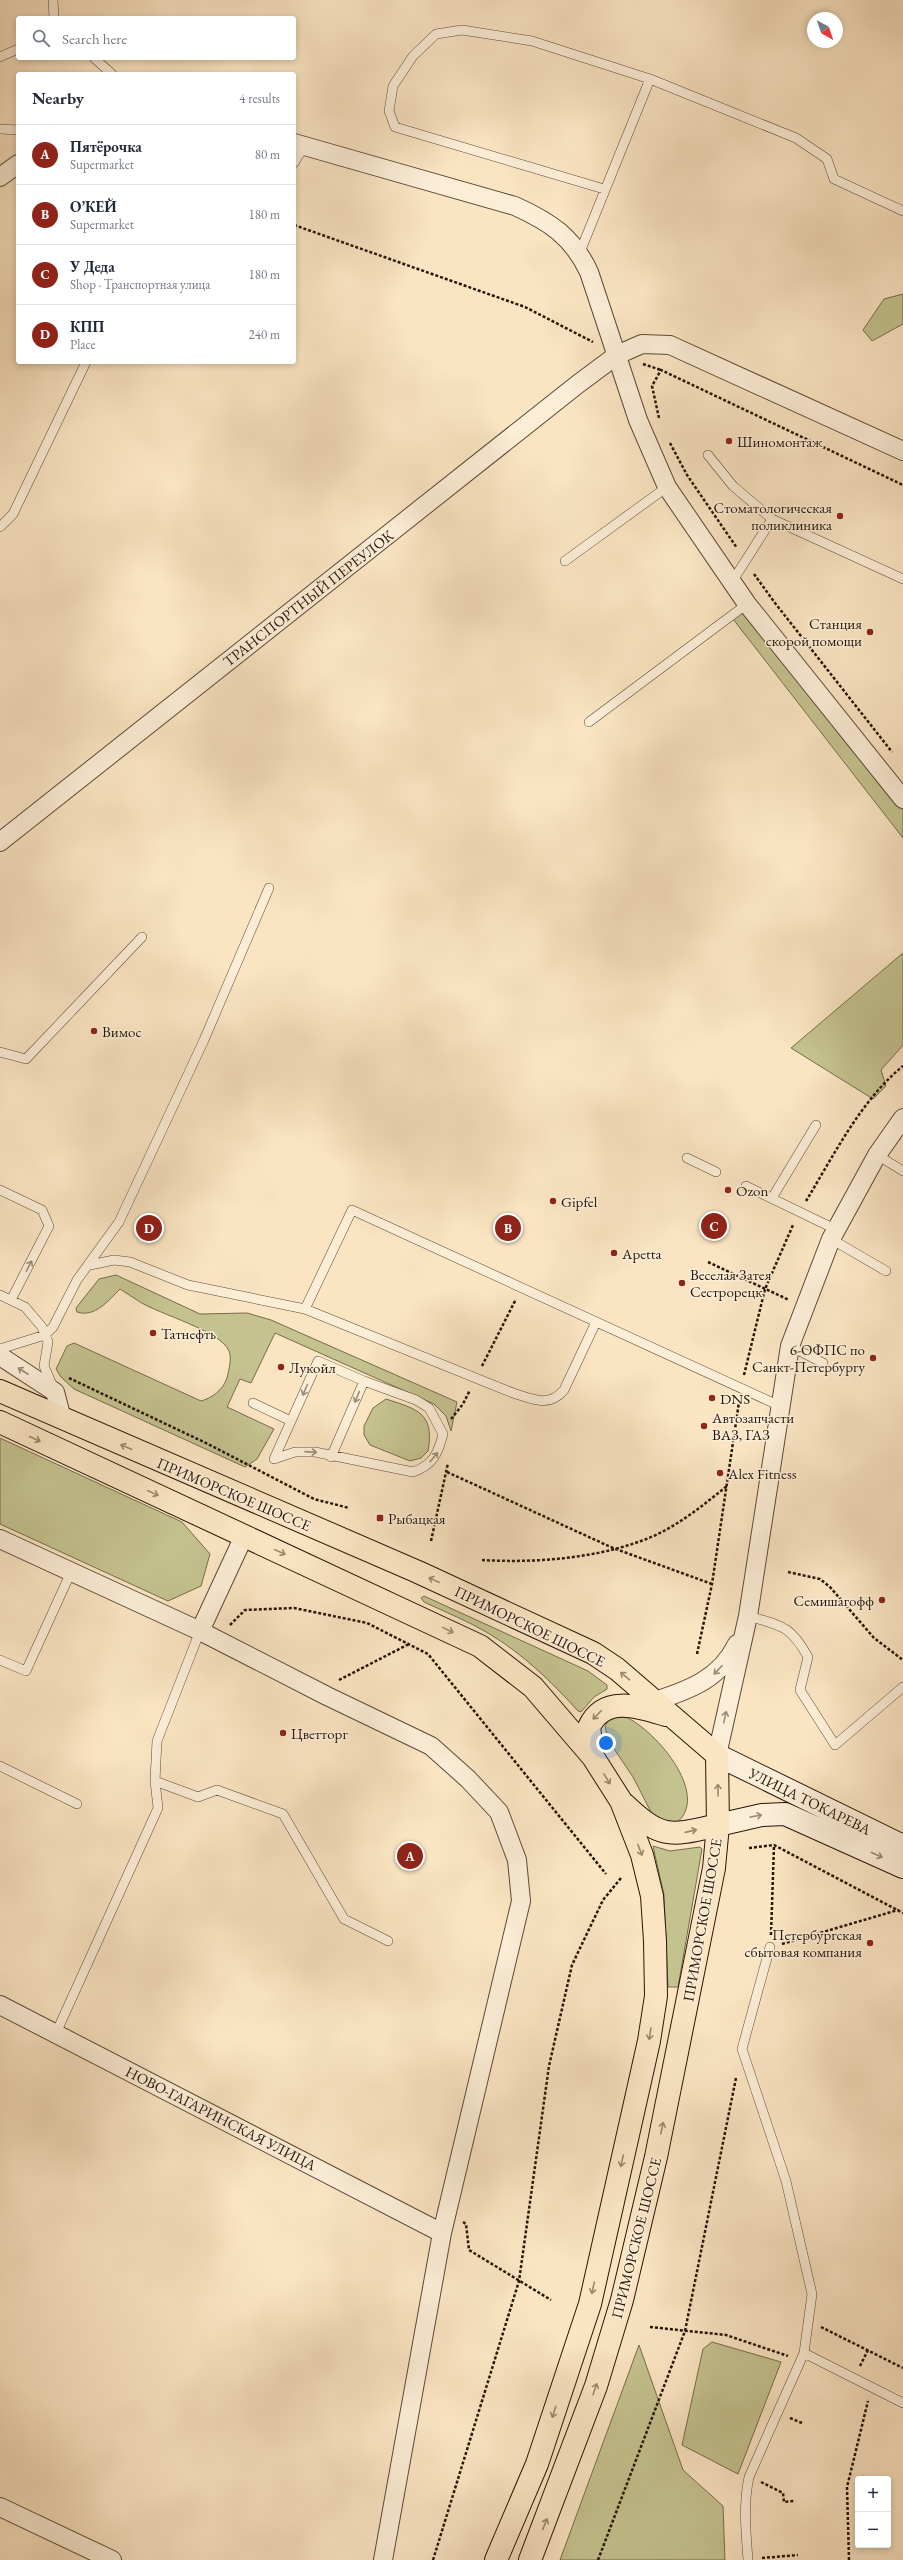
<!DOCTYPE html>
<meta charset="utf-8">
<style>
:root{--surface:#fff;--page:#f2f2f3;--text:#1f2937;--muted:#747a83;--line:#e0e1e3;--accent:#8f2418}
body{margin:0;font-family:"EB Garamond",serif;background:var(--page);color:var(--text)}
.controls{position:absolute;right:12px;bottom:12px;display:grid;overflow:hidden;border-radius:4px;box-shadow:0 2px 6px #0003}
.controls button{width:36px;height:36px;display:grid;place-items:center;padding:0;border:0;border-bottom:1px solid var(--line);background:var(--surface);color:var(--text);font:20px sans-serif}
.compass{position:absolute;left:807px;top:12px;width:36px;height:36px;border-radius:50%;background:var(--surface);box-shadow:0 2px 6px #0003;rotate:140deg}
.you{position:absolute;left:606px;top:1743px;width:14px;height:14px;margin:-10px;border:3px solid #fff;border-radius:50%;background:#1a73e8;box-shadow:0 0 0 6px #1a73e833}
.badge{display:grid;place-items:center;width:26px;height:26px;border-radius:50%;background:var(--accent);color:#fff;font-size:13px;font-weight:700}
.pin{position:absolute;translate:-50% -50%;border:2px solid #fff;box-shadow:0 1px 4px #0006}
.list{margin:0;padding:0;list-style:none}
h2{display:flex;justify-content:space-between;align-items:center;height:52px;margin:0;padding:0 16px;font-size:17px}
h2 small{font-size:13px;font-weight:400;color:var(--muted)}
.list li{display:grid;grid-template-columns:26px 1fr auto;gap:12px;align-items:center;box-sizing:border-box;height:60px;padding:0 16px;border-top:1px solid var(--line)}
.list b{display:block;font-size:15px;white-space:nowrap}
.list p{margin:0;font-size:13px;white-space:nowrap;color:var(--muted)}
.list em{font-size:13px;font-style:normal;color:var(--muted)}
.icon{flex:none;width:22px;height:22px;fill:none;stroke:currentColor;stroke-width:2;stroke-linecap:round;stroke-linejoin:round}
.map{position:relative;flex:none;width:903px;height:2560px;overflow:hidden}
.search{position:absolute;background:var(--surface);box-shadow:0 2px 6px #0003;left:16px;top:16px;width:280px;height:44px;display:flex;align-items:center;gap:10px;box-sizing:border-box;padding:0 14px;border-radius:4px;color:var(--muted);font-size:15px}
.panel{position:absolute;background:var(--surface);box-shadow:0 2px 6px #0003;left:16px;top:72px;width:280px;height:292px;border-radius:4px}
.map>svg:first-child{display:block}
.green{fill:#c4c28f;stroke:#766c4b}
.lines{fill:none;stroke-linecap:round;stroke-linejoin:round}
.service-casing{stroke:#5c4936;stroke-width:10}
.minor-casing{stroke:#5c4936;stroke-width:20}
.secondary-casing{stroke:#271507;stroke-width:24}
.trunk-casing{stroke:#271507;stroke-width:24}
.path{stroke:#271507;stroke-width:2.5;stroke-dasharray:3 2;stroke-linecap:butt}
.service{stroke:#fcedd7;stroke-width:9}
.minor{stroke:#fcedd7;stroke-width:18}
.secondary{stroke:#fcedd7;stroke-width:22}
.trunk{stroke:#fae4c2;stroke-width:22}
.oneway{stroke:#9c8c79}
.oneway2{stroke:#9b876e}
.poi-dot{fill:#8f2418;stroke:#fcedd7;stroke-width:1.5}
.labels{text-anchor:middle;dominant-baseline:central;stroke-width:3;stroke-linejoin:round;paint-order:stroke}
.poi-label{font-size:15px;fill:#271507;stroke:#fcedd7;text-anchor:start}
.street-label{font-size:15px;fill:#271507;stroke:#fcedd7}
</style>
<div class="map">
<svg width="903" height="2560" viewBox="0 0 903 2560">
<rect width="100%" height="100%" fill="#fae4c2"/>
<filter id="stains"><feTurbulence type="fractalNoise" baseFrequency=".005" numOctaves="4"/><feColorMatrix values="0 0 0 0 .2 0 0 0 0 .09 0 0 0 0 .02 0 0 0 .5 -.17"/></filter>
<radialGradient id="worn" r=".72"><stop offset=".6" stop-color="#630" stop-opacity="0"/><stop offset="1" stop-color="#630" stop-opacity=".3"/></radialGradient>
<!-- green -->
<path class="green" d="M 903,294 L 903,324 L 872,341 L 863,330 L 884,299 Z
M 748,608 L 903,803 L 903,838 L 733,619 Z
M 903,953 L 903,1045 L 881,1070 L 886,1086 L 873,1099 L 791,1048 Z
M 116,1275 L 200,1314 L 247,1313 L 271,1320 L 457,1402 L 451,1431 L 446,1416 L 434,1404 L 275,1333 L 251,1383 L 240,1379 L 227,1407 L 274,1429 L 257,1459 L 245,1467 L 74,1389 L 61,1377 L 56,1369 L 67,1346 L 74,1343 L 201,1401 C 212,1398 223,1390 227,1378 C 229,1369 232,1359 229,1351 C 221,1331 159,1314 140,1302 C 133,1298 127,1293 120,1289 C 109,1300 95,1318 77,1312 L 76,1308 L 99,1279 Z
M 386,1399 C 417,1409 435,1413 428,1451 L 421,1458 L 410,1461 L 370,1445 L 364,1435 L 364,1426 L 373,1408 Z
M 0,1438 L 182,1522 L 210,1554 L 201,1586 L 168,1601 L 0,1524 Z
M 424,1596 L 588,1671 L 607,1685 L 607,1689 L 594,1697 L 581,1712 L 578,1711 C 551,1681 523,1654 488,1633 C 468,1621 445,1612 424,1602 L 421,1598 Z
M 621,1715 C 652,1725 714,1796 675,1824 L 653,1816 L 633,1777 L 608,1740 L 605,1726 L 610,1718 Z
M 653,1846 L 670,1851 L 700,1847 L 702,1849 L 678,1987 L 668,1987 L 664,1895 Z
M 712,2342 L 781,2362 L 738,2474 L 682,2445 L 703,2349 Z
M 639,2345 L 683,2470 L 723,2506 L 725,2560 L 560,2560 Z"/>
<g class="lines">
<defs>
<path id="service" d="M 53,0 L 54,18
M 0,57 L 18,49
M 94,58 L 112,74
M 0,129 L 18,130
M 294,163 L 304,146
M 604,189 L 395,127 L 389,111 L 393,86 L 413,56 L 436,34 L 462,30 L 532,41 L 650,79 L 796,138 L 827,159 L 834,179 L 903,211
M 580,252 L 650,79
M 708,455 L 733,486 L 772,519
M 0,527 L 13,514 L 86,362
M 565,561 L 667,487
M 732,582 L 772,519 L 903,579
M 589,722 L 747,604
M 0,1052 L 26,1059 L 142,937
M 877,1155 L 903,1171
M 687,1158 L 716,1172
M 746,1186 L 835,1229
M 0,1190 L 42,1210 L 49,1226 L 11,1300
M 772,1198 L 816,1125
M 831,1239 L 886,1271
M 90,1265 L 114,1260 L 130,1262 L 188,1285 L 305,1309 L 513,1393 C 532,1399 549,1408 564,1390 L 596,1322
M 0,1295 L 25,1307 L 42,1327 L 48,1342 L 44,1366 L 53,1387
M 305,1309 L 352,1210 L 780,1406
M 790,1346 L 823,1363
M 0,1349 L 45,1335 L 53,1327 L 77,1280 L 119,1222 L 204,1040 L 269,888
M 253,1403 L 291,1421
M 274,1459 L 295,1452 L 315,1452 L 413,1472 C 433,1465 438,1454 443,1434 L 429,1408 L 416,1400 L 364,1381 L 331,1457
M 274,1459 L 318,1361 L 364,1381
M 748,1616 C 782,1626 790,1625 808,1657 L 800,1690 L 835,1745 L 903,1687
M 0,1660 L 26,1671 L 71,1572
M 0,1766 L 77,1804
M 155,1781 L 198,1797 L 217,1790 L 283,1814 L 344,1919 L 388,1941
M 56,2033 L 158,1808 L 155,1781 L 157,1741 L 200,1631
M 804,2353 L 903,2403
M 748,2560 C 746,2532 743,2505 749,2477 L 804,2353 L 812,2294 L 786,2181 L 742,2049 L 770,1947"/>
<path id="minor" d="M 294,143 L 515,206 C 550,222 572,236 589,272 L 638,420 L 667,487 L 747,604 L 903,799
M 0,177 L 18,164
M 0,842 L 578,384 L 617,355 L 642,344 L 670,345 L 903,451
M 0,1356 L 55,1392 L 62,1419
M 0,1539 L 200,1631 L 327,1696 L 431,1746 L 468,1779 L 499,1812 L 517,1860 L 521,1901 L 442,2233 L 383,2560
M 200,1631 L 244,1536
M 655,1701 C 689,1690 720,1679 737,1644
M 717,1755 L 748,1616 L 790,1346 L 831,1239 L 877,1155 L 903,1118
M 0,2005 L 442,2233
M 0,2507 L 112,2560"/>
<path id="secondary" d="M 717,1755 L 903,1846
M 718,1825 L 762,1815 L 785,1814 L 903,1867"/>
<path id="trunk" d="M 0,1391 L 418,1572 L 593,1653 L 617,1669 L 717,1755 L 718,1825 L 714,1868 L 656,2157 L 622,2300 L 596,2386 L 530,2560
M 0,1422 L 480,1646 L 533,1687 L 593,1757 L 621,1801 L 642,1855 L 652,1896 L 655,1941 L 656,1996 L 649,2041 L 590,2304 L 537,2464 L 496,2560
M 593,1757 L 589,1727 C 604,1694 640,1707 666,1715
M 624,1804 C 662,1840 670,1836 718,1825"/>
</defs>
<!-- service casing -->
<use href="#service" class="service-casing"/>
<!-- minor casing -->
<use href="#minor" class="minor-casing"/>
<!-- secondary casing -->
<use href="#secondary" class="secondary-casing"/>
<!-- trunk casing -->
<use href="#trunk" class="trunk-casing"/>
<!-- path -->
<path class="path" d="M 294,225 L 525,307 L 593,342
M 643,364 L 661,370
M 659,418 L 652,386 L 661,370 L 903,485
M 670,443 L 687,475 L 737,548
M 754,574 L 775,603 L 892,752
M 806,1201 C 834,1155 861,1100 903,1066
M 708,1262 L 789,1300
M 482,1366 L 516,1299
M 744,1375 L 765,1289 L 793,1225
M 69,1378 L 208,1444 L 314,1499 L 349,1508
M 451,1419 L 463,1404 L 470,1390
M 447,1472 L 613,1548 L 712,1584
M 431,1541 L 448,1463
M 482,1560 C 534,1563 591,1559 641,1541 C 673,1530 701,1507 727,1486
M 788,1572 L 820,1579 L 830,1587 L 874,1638 L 903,1660
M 230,1625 L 245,1610 L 294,1608 L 367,1623 L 428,1654 L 606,1874
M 697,1654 L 712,1584 L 739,1402
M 339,1680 L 409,1644
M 749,1848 L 774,1845 L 903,1913
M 771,1935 L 774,1845
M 782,1944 L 898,1910
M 463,2222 L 466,2224 L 469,2250 L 551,2300
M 650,2327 L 726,2335 L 788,2356
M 821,2327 L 903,2368
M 860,2366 L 868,2350
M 790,2418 L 802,2423
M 761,2482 L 783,2493 L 784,2502 L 794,2501
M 762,2558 L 798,2555
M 433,2560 L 519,2281 L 549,2066 L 572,1965 L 603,1900 L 621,1878
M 598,2560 L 685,2331 L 736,2078
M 849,2560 L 847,2487 L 868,2401"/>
<!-- service -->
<use href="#service" class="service"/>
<!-- minor -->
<use href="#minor" class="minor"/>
<!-- secondary -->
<use href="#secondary" class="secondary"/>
<!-- trunk -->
<use href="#trunk" class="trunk"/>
</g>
<!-- one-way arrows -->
<defs><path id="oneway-shaft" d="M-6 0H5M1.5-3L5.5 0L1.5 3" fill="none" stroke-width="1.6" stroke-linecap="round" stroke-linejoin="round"/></defs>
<g class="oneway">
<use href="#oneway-shaft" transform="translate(29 1266) rotate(-62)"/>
<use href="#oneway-shaft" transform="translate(23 1371) rotate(-147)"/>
<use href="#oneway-shaft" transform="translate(305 1390) rotate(114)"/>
<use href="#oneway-shaft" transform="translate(357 1397) rotate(113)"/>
<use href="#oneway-shaft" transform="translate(311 1452) rotate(4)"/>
<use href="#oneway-shaft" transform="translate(434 1457) rotate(-50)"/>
<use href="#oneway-shaft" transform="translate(718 1670) rotate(133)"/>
<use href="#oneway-shaft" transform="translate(725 1717) rotate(-78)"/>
<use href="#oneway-shaft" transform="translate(756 1816) rotate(-11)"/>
<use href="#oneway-shaft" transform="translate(877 1855) rotate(24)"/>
</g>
<g class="oneway2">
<use href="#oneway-shaft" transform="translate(35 1439) rotate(25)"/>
<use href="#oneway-shaft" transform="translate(126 1447) rotate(-157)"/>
<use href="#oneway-shaft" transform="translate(153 1493) rotate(25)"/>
<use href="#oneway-shaft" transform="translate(280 1552) rotate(25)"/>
<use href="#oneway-shaft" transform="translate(434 1580) rotate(-155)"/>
<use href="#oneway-shaft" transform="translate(448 1630) rotate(26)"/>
<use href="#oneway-shaft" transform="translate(625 1676) rotate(-140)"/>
<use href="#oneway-shaft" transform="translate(597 1715) rotate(134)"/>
<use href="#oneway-shaft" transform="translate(607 1779) rotate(58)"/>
<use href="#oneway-shaft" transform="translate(718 1790) rotate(-91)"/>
<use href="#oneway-shaft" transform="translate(691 1831) rotate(-13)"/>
<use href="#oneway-shaft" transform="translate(640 1850) rotate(69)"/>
<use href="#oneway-shaft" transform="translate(650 2034) rotate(99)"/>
<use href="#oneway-shaft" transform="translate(662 2128) rotate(-78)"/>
<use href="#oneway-shaft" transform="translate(622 2161) rotate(103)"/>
<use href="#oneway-shaft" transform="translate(593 2288) rotate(103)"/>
<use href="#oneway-shaft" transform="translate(595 2389) rotate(-71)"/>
<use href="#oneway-shaft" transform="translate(554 2412) rotate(108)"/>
<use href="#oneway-shaft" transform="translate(545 2524) rotate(-68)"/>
</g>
<!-- markers -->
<g class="poi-dot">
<circle cx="729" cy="441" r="4"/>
<circle cx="840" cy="516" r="4"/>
<circle cx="870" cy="632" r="4"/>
<circle cx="94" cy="1031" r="4"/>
<circle cx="728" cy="1190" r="4"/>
<circle cx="553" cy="1201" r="4"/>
<circle cx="614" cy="1253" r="4"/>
<circle cx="682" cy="1283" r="4"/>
<circle cx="153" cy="1333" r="4"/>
<circle cx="873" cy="1358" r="4"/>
<circle cx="281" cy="1367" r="4"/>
<circle cx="712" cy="1398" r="4"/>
<circle cx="704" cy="1426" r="4"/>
<circle cx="720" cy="1473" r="4"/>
<rect x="376" y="1514" width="8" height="8" rx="2"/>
<circle cx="882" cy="1600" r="4"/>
<circle cx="283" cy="1733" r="4"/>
<circle cx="870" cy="1943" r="4"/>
</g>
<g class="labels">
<!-- poi labels -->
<g class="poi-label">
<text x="737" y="441">Шиномонтаж</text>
<text x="832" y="507" text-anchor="end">Стоматологическая<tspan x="832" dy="17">поликлиника</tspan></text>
<text x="862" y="623" text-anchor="end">Станция<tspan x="862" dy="17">скорой помощи</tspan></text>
<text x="102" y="1031">Вимос</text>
<text x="736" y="1190">Ozon</text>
<text x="561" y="1201">Gipfel</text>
<text x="622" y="1253">Apetta</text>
<text x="690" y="1274">Веселая Затея<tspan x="690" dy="17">Сестрорецк</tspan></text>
<text x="161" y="1333">Татнефть</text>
<text x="865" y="1349" text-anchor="end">6-ОФПС по<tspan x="865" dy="17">Санкт-Петербургу</tspan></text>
<text x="289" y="1367">Лукойл</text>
<text x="720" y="1398">DNS</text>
<text x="712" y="1417">Автозапчасти<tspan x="712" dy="17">ВАЗ, ГАЗ</tspan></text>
<text x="728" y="1473">Alex Fitness</text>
<text x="388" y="1518">Рыбацкая</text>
<text x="874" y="1600" text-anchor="end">Семишагофф</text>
<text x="291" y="1733">Цветторг</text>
<text x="862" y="1934" text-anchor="end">Петербургская<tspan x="862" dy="17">сбытовая компания</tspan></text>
</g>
<!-- street labels -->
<g class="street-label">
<text transform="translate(308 598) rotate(-38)">ТРАНСПОРТНЫЙ ПЕРЕУЛОК</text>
<text transform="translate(234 1494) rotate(23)">ПРИМОРСКОЕ ШОССЕ</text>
<text transform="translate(530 1626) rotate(26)">ПРИМОРСКОЕ ШОССЕ</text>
<text transform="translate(810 1801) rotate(26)">УЛИЦА ТОКАРЕВА</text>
<text transform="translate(702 1920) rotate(-80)">ПРИМОРСКОЕ ШОССЕ</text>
<text transform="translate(221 2118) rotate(27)">НОВО-ГАГАРИНСКАЯ УЛИЦА</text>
<text transform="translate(636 2238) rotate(-76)">ПРИМОРСКОЕ ШОССЕ</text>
</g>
</g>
<rect width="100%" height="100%" filter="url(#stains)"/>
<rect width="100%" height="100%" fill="url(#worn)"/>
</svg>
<div class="controls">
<button>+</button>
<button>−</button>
</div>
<svg class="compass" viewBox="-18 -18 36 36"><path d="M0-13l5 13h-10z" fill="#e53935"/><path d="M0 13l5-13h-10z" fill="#747a83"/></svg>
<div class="you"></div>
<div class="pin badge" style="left:410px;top:1856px">A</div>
<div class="pin badge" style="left:508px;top:1228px">B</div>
<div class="pin badge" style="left:714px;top:1226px">C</div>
<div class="pin badge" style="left:149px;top:1228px">D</div>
<div class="search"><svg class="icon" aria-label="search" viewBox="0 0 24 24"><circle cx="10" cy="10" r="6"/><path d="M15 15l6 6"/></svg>Search here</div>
<section class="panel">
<h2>Nearby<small>4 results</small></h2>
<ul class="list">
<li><span class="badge">A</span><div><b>Пятёрочка</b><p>Supermarket</p></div><em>80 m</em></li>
<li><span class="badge">B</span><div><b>О’КЕЙ</b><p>Supermarket</p></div><em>180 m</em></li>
<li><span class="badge">C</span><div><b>У Деда</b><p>Shop · Транспортная улица</p></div><em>180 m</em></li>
<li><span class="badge">D</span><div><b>КПП</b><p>Place</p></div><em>240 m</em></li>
</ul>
</section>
</div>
